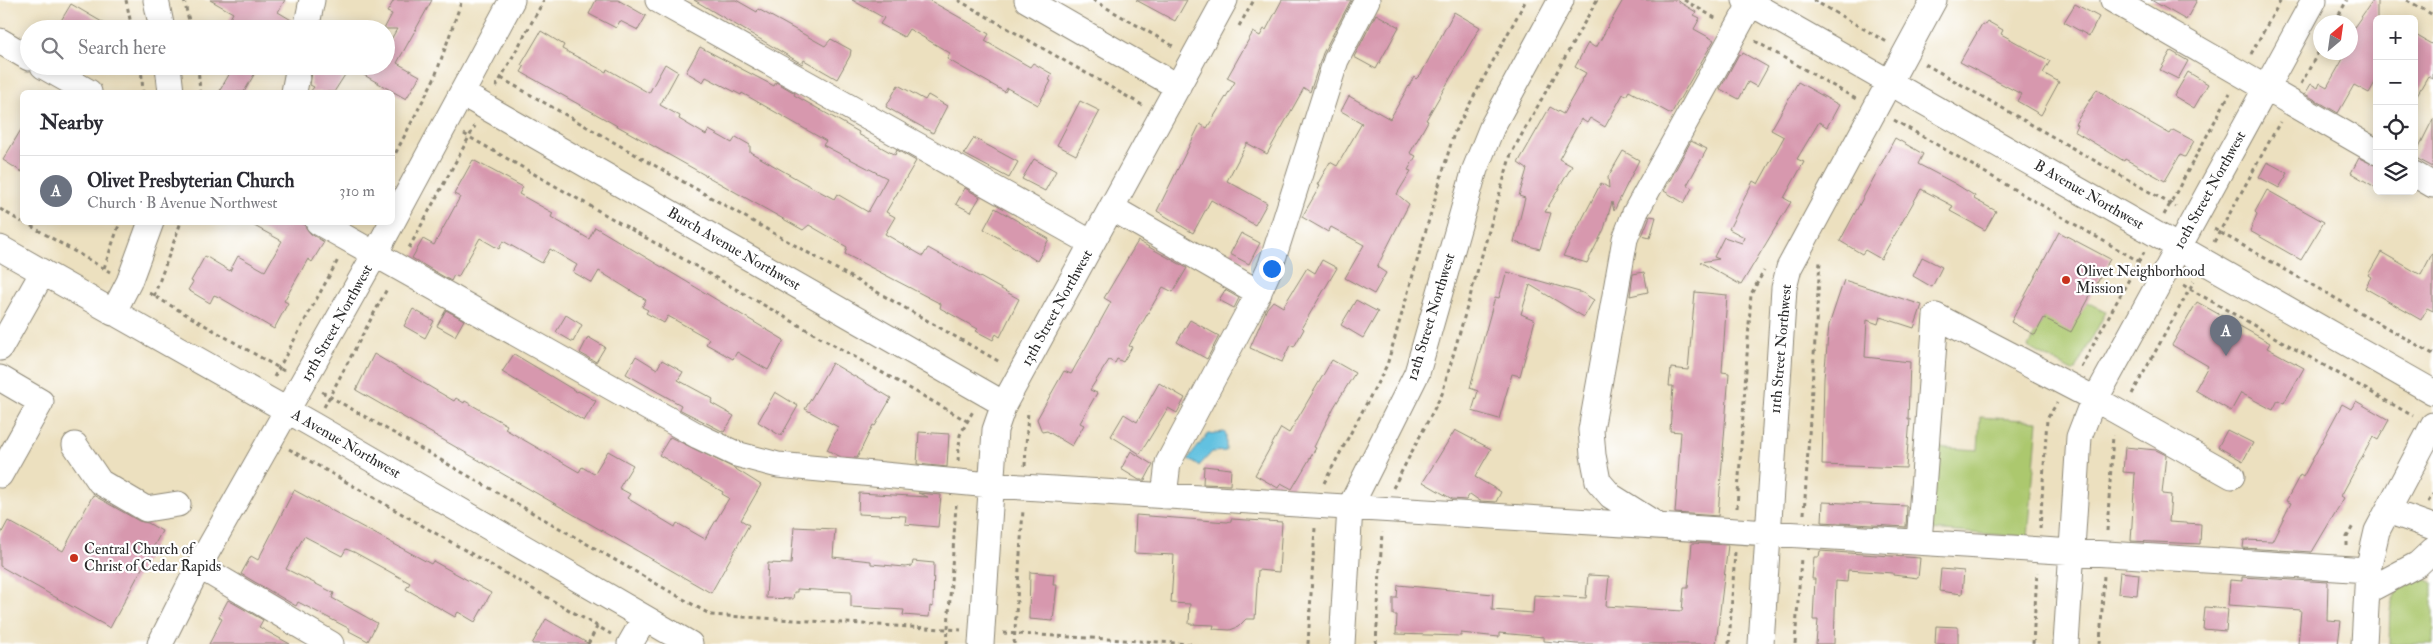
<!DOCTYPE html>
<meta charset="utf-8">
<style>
:root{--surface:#fff;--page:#f2f2f3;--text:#2b2b33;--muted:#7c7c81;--line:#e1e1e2;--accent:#c8321e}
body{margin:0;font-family:"IM FELL Double Pica",serif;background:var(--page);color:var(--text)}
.controls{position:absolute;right:15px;top:15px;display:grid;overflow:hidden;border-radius:8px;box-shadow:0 2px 12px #0003}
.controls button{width:45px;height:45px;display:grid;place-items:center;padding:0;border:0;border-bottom:1px solid var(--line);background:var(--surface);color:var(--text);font:25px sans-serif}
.compass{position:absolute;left:2313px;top:15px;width:45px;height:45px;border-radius:50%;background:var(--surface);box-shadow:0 2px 12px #0003;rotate:29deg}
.you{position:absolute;left:1271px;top:268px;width:18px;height:18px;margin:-12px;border:4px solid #fff;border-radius:50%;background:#1a73e8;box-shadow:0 0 0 8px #1a73e833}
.badge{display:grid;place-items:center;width:32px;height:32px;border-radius:50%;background:var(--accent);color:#fff;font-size:16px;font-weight:700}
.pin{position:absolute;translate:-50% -41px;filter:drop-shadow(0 1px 2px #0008)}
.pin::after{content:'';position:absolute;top:26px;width:18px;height:15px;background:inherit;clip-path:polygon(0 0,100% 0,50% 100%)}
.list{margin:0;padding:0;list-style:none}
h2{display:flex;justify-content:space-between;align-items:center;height:65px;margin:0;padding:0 20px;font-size:21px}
h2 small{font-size:16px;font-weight:400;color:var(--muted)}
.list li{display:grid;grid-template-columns:32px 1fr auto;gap:15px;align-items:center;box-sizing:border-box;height:70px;padding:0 20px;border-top:1px solid var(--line)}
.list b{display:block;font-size:19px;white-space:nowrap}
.list p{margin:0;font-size:16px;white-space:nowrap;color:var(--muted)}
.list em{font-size:16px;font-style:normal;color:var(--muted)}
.icon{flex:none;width:28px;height:28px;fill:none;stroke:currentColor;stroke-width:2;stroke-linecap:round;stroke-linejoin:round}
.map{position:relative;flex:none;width:2433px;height:644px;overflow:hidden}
.search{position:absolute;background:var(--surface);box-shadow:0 2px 12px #0003;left:20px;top:20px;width:375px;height:55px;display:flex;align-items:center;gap:12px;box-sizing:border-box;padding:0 18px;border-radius:28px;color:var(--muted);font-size:19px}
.panel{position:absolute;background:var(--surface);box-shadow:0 2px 12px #0003;left:20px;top:90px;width:375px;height:135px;border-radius:8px}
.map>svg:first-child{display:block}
.green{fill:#acc86e;stroke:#6c7a4c}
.water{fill:#62c1e0;stroke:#467686}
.building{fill:#d798ae}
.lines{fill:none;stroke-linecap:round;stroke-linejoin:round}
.minor-casing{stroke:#8c8675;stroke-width:27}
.path{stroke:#8c8675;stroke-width:3;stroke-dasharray:4 4;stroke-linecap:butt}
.minor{stroke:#fff;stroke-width:25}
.poi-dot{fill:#c8321e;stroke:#fff;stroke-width:2}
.labels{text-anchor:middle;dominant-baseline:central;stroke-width:4.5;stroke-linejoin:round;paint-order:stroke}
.street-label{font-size:15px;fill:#2b2b2b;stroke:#fff}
.poi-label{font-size:15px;fill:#2b2b2b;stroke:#fff;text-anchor:start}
</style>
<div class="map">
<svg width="2433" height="644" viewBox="0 0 2433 644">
<rect width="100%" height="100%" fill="#fff"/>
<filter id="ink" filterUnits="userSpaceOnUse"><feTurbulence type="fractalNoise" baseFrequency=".02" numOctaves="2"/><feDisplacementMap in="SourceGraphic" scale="10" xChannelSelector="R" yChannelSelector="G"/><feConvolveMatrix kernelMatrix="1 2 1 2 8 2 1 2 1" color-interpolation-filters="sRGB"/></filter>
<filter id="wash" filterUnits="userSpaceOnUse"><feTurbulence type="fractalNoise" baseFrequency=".0096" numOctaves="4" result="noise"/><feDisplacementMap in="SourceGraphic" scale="20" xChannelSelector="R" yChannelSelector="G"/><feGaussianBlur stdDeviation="1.12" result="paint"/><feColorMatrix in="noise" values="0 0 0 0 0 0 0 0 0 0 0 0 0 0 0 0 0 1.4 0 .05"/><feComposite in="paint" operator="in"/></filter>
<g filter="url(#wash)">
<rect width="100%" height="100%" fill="#ece0bf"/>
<!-- green -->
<path class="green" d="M 2087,302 L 2106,312 L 2074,372 L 2028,347 L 2044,318 Z
M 1980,417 L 2038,421 L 2028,537 L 1929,530 L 1933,447 L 1978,450 Z
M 2425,579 L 2433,583 L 2433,644 L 2389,644 C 2391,608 2383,589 2425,579 Z"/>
<!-- water -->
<path class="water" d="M 1224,432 L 1226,434 L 1226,451 L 1212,452 L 1199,466 L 1188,459 L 1208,434 Z"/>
<g id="blocks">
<!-- building -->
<path class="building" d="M 210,0 L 285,0 L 278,12 L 293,21 L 292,29 L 224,29 L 233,13 Z
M 394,0 L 432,0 L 397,63 L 420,76 L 406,99 L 350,67 L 334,92 L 310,92 L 314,87 L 310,85 L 313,66 L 386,66 L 386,48 L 397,29 L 384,29 L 392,14 L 387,12 Z
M 596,0 L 618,0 L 646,16 L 638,30 L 620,21 L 616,28 L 589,14 Z
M 694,0 L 736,0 L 757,12 L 758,9 L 825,46 L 831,39 L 851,50 L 850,56 L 837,79 L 804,60 L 802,64 Z
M 852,0 L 929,0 L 989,34 L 985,41 L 1030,67 L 1033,63 L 1052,74 L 1049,80 L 1051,81 L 1038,105 L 1007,88 L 1005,92 L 947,59 L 950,53 L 909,29 L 904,37 L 880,24 L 884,18 Z
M 1136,0 L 1187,0 L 1175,21 Z
M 1282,0 L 1351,0 L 1323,53 L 1310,92 L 1304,88 L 1267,154 L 1247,143 L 1227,181 L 1267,203 L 1255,225 L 1211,200 L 1193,233 L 1157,211 L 1200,124 L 1207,128 L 1235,82 L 1227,78 L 1253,32 L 1260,36 L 1264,29 L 1266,30 Z
M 1623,0 L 1676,0 L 1696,12 L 1694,15 L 1700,18 L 1694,29 L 1714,40 L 1671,114 L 1629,91 L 1626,96 L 1623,94 L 1605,127 L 1590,118 L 1587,123 L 1581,119 L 1559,159 L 1572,166 L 1545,212 L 1551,213 L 1540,249 L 1514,242 L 1525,198 L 1519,196 L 1527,169 L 1518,163 L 1550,107 L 1563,114 L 1586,73 L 1575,67 L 1588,43 L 1596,48 Z
M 2151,0 L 2197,0 L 2186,20 Z
M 2373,0 L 2377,0 L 2377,79 L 2369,93 L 2354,85 L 2338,113 L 2305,94 L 2311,84 L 2318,88 L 2320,83 L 2327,87 L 2347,52 L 2350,52 L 2350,33 Z
M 71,4 L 114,29 L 56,29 Z
M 2075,4 L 2099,17 L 2089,36 L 2064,22 Z
M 1454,12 L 1480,27 L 1426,120 L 1428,121 L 1410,153 L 1416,156 L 1408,170 L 1411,171 L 1397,194 L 1409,204 L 1377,267 L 1386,273 L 1374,294 L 1345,278 L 1364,245 L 1331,227 L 1328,232 L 1302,217 L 1320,186 L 1317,185 L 1330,162 L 1337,166 L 1362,123 L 1341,111 L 1349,96 L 1390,119 L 1414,77 L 1416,79 L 1421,74 Z
M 1376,14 L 1399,27 L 1376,69 L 1354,57 Z
M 1987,21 L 2003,30 L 2001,34 L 2050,61 L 2043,73 L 2059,82 L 2041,115 L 2017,101 L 2021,94 L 1960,62 L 1982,24 L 1984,25 Z
M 541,31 L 564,45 L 562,49 L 606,72 L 607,69 L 649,93 L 665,64 L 678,72 L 660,105 L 680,116 L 679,119 L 706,135 L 709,130 L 732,143 L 736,137 L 750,145 L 750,152 L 804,183 L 834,199 L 837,194 L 868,212 L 887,178 L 823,145 L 826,141 L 742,93 L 741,95 L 706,77 L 703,82 L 686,72 L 700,47 L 774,86 L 776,82 L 795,93 L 794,95 L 859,132 L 858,134 L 895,155 L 897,150 L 916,161 L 886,212 L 895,217 L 885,234 L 923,256 L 928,248 L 1019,299 L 1000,337 L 996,334 L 993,340 L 976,331 L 978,329 L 940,308 L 941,304 L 845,254 L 847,247 L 809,225 L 803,230 L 521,72 L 524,67 L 521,65 Z
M 2414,34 L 2433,45 L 2433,79 L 2428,76 L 2414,100 Z
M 2171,51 L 2188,61 L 2178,79 L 2160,70 Z
M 1743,53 L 1768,67 L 1757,87 L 1748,82 L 1739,99 L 1720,89 L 1739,54 L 1742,55 Z
M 234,66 L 259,66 L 244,92 L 219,92 Z
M 2188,72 L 2208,84 L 2194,108 L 2174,96 Z
M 1798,82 L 1839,105 L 1827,127 L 1819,122 L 1797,159 L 1804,162 L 1784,198 L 1791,202 L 1741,285 L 1700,262 L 1719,259 L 1714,257 L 1724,237 L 1742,243 L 1744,237 L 1729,229 L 1753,181 L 1758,184 L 1784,137 L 1771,130 Z
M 898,85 L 925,100 L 928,95 L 947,106 L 933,133 L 886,107 Z
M 2097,89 L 2114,102 L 2170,134 L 2173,130 L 2194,141 L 2185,157 L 2180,155 L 2165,181 L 2125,159 L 2124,161 L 2074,131 L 2077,125 L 2075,124 Z
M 1080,101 L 1100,111 L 1076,155 L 1057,145 Z
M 2433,119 L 2433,167 L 2414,157 Z
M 22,128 L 22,172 L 3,160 Z
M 974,138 L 1018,162 L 1009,178 L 964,154 Z
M 1895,138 L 1923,154 L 1918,164 L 1954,183 L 1975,196 L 1974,199 L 1996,211 L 1985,230 L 1950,211 L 1953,206 L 1921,189 L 1881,259 L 1865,250 L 1862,254 L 1840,241 Z
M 1691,141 L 1707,149 L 1687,185 L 1692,188 L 1684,203 L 1664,191 Z
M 1623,151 L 1639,160 L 1614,211 L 1612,202 L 1604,229 L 1587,263 L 1563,256 L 1601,183 L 1609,188 L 1608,177 Z
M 2359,158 L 2377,166 L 2377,188 L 2351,173 Z
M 1034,159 L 1056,171 L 1045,191 L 1022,179 Z
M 473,160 L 523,187 L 519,194 L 553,213 L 551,217 L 589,239 L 595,227 L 784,340 L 768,370 L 737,352 L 733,359 L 706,344 L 709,339 L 668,316 L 664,323 L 646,313 L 648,310 L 642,307 L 646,300 L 599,271 L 592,283 L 573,272 L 577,265 L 550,249 L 542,263 L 503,241 L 499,249 L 480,238 L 458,277 L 454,275 L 451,281 L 412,258 L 423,239 L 434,245 L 460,197 L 454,194 Z
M 2267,162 L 2288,173 L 2279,188 L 2259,177 Z
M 965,188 L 980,197 L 971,212 L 956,204 Z
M 2267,190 L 2324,222 L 2301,260 L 2250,231 L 2257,214 L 2255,212 Z
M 995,208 L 1049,239 L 1037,261 L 984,229 Z
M 1650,216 L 1656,217 L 1650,238 L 1642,236 Z
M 247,222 L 302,222 L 311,234 L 324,242 L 312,262 L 308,259 L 284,301 L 288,303 L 274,329 L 219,297 L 214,295 L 210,303 L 188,290 L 193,282 L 191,281 L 205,256 L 230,271 L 238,256 L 265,271 L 282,241 Z
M 2059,232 L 2110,259 L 2071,332 L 2044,318 L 2035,335 L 2011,322 Z
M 1241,233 L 1260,243 L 1249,264 L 1230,254 Z
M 1138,241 L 1187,268 L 1173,292 L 1163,287 L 1129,346 L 1132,347 L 1123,362 L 1117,359 L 1115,363 L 1109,360 L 1090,390 L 1097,393 L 1080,423 L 1084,425 L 1072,446 L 1047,431 L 1042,432 L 1037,419 L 1064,371 L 1071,374 L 1111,302 L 1104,298 Z
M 2381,252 L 2421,275 L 2433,252 L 2433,311 L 2427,308 L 2421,320 L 2365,288 L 2371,277 L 2368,275 Z
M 1922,257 L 1942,267 L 1932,287 L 1913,276 Z
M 1322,260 L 1337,268 L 1302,327 L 1304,329 L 1294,347 L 1290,345 L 1282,362 L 1250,348 L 1267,308 L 1273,301 L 1283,307 L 1307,268 L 1315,273 Z
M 1507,272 L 1583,293 L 1594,300 L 1584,317 L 1530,285 L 1521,314 L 1535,320 L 1520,376 L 1512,374 L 1499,419 L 1472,411 L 1478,391 L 1470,388 L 1495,297 L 1499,298 Z
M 1644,272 L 1648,292 L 1630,296 L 1633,274 Z
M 1844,280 L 1922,305 L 1914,328 L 1880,317 L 1878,324 L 1867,320 L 1865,357 L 1910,362 L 1908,419 L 1910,419 L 1906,468 L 1822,465 L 1824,378 L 1829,325 Z
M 1225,290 L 1239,298 L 1234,308 L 1219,300 Z
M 1695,292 L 1727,295 L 1722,372 L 1729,373 L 1718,516 L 1675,513 L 1681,432 L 1670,431 L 1673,386 L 1669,386 L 1671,368 L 1688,370 Z
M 1356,300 L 1378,312 L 1363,338 L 1341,325 Z
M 2197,302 L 2270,343 L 2267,348 L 2304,368 L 2284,403 L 2278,400 L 2273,410 L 2241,393 L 2231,411 L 2195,390 L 2208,366 L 2172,345 Z
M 413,309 L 434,321 L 425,338 L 404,326 Z
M 446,310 L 464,320 L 455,336 L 437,326 Z
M 566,315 L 582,325 L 573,342 L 556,332 Z
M 1190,320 L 1219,336 L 1207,359 L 1177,342 Z
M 588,337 L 605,347 L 596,362 L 580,353 Z
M 374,354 L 454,401 L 456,398 L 464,403 L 465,401 L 507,425 L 505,429 L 579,472 L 582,467 L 594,474 L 608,451 L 633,465 L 619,488 L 630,494 L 627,498 L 675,527 L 677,523 L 705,539 L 729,498 L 722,494 L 723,492 L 659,455 L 670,437 L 734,468 L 761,485 L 741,520 L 749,525 L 711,593 L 356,390 Z
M 514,354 L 577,392 L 578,391 L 596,401 L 584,421 L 502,372 Z
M 636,356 L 657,369 L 662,360 L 683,372 L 678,380 L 713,399 L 711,403 L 734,416 L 724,432 L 679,409 L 681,405 L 626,374 Z
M 1332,360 L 1355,373 L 1334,407 L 1314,447 L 1316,448 L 1292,489 L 1281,483 L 1278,488 L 1255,475 L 1281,428 L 1289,433 Z
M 832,363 L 891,398 L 875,426 L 873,425 L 857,458 L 841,457 L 827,450 L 838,427 L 805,409 Z
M 1159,383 L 1185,398 L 1177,413 L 1168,408 L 1140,454 L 1111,436 L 1124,414 L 1137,422 Z
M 775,392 L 798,406 L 781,436 L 758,422 Z
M 2356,401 L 2389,420 L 2378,440 L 2373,437 L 2341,496 L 2344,498 L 2312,552 L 2243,548 L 2244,540 L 2272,541 L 2291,503 L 2286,501 L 2300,475 L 2303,477 L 2342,404 L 2351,409 Z
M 1455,430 L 1491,449 L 1475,477 L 1501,492 L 1496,502 L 1480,501 L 1470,494 L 1466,500 L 1452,499 L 1423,482 Z
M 2227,430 L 2253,443 L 2243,461 L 2218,447 Z
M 919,432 L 949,434 L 947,467 L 917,464 Z
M 2125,447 L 2156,450 L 2166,455 L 2162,494 L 2171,495 L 2169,522 L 2201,524 L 2200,544 L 2131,541 L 2135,473 L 2123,472 Z
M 1131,451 L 1153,465 L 1145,480 L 1139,480 L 1121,469 Z
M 1204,466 L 1231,469 L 1230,485 L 1203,484 Z
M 294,490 L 431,564 L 433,561 L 491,593 L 475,622 L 458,612 L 455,617 L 406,589 L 410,583 L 354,552 L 346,549 L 342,556 L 304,536 L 286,569 L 334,593 L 332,598 L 377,623 L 368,641 L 349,631 L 350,629 L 298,602 L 296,606 L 241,574 L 251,556 L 258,560 Z
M 859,493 L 928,497 L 918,493 L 941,495 L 938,527 L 905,524 L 906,516 L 858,514 Z
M 93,495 L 139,521 L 148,523 L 162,531 L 110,628 L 0,566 L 0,536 L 8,521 L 63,551 Z
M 1823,502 L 1907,506 L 1906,527 L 1822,522 Z
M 1136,515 L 1227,522 L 1231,521 L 1231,519 L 1282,522 L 1279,572 L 1258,570 L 1255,619 L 1246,619 L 1238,627 L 1230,630 L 1213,629 L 1214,625 L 1189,624 L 1190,604 L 1171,603 L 1174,555 L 1134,553 Z
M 794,527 L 835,529 L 833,557 L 871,561 L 871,564 L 905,567 L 912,566 L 913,561 L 934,563 L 933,607 L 930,606 L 929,617 L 903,615 L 904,610 L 851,607 L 851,592 L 797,589 L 797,592 L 794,592 L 793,599 L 766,598 L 768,563 L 791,564 Z
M 1692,543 L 1728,545 L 1716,644 L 1577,644 L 1544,641 L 1544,637 L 1499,633 L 1499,637 L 1461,633 L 1461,636 L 1396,634 L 1397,615 L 1393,615 L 1393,598 L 1397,598 L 1398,585 L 1493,594 L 1492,610 L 1533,613 L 1534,595 L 1586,598 L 1588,575 L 1609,576 L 1606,606 L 1682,611 L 1684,588 L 1688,588 Z
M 1820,551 L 1920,558 L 1918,578 L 1893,575 L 1893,573 L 1848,570 L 1847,582 L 1836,581 L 1834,644 L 1816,644 L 1818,620 L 1813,620 L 1815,579 L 1812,579 L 1814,557 L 1819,557 Z
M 1941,569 L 1964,571 L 1962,594 L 1939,591 Z
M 1030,572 L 1054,574 L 1053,585 L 1057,585 L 1053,621 L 1029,619 Z
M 2120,572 L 2139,574 L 2137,595 L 2118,593 Z
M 2242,577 L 2328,582 L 2327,620 L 2341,621 L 2338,644 L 2298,644 L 2301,610 L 2228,605 L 2230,580 L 2242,581 Z
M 228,600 L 263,620 L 259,627 L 290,644 L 209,644 L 222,619 L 219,617 Z
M 2205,607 L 2228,609 L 2226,631 L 2203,629 Z
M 546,619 L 589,644 L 532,644 Z
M 1936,626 L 1958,627 L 1958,644 L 1935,644 Z"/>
</g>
</g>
<g filter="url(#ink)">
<use href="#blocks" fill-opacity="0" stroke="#8c8675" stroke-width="1"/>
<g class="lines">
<defs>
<path id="minor" d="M 156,0 L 162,29
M 658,0 L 1092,243
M 1027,0 L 1178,87
M 1745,0 L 2433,392
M 2113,0 L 2377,152
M 306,29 L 312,0
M 0,41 L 29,58
M 43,66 L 89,92
M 168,66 L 171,92
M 294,92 L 299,66
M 463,94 L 1004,404
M 2414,174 L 2433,185
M 1112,208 L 1259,293
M 318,222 L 698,436 L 736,454 L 778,465 L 990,485 L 2368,570
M 0,248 L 313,425 L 690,644
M 113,313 L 129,282 L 151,222
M 0,348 L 43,272
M 0,378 L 41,402 L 0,475
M 75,445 L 100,482 L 146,509 L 178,504
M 1164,496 L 1168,463 L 1257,296 L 1271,265 L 1336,60 L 1367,0
M 2388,511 L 2433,527
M 1657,525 L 1611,496 L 1598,481 L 1593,455 L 1591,430 L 1625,239 L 1635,213 L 1751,3
M 1919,542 L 1936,316 L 2095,399 L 2232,476
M 199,566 L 331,644
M 2367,591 L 2418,564 L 2433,550
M 160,644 L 199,566 L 374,256 L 512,0
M 630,644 L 645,618
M 981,644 L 995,430 L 1004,404 L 1225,0
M 1342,644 L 1350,507 L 1417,373 L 1475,169 L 1492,127 L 1561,0
M 1761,644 L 1784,288 L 1789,268 L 1934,0
M 2066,644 L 2079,437 L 2089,411 L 2314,0
M 2364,644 L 2368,570 L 2377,531 L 2433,425"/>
</defs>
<!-- minor casing -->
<use href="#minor" class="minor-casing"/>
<!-- path -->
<path class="path" d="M 126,0 L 132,29
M 184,0 L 191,29
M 958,0 L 1142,105
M 1093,0 L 1173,46
M 1684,0 L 1717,19
M 1813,0 L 1887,42
M 2407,0 L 2433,15
M 2335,22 L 2347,0
M 1239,26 L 1254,0
M 1755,41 L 1856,99
M 2251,54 L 2281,0
M 1925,64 L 2176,207
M 141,66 L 143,92
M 198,66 L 200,92
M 501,78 L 1000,362
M 2301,84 L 2320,49
M 496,87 L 544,0
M 1894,120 L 2140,262
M 464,134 L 967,421
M 392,160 L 435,77 L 462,0
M 0,209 L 22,222
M 2164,215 L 2230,93
M 24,222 L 110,272
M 2214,229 L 2433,354
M 2214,242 L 2280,122
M 409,248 L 475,126
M 104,268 L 120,222
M 2183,285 L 2413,416
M 149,293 L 284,371
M 154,296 L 181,222
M 2081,367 L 2144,252
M 274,377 L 339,258
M 322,392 L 711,615 L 961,630
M 2132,394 L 2194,281
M 324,407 L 388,287
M 289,449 L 611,634
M 958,461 L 960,435 L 973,411
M 1025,466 L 1028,410
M 1324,483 L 1387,365 L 1454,133 L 1526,0
M 1393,488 L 1442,394 L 1511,154 L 1597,0
M 2428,502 L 2433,494
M 1737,508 L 1751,294 L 1764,271
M 1804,514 L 1820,261
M 2040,529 L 2047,419 L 2057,403
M 2107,531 L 2113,435
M 2347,546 L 2347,537 L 2354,524
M 1003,633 L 1192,644
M 588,644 L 597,627
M 947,644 L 956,505
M 1014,644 L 1023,510
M 1308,644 L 1315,528
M 1376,644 L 1382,532
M 1729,644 L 1735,552
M 1795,644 L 1801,558
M 2033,644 L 2037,572
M 2100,644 L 2104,575"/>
<!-- minor -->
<use href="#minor" class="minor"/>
</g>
</g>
<!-- markers -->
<g class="poi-dot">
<circle cx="2066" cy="280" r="5"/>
<circle cx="74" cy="558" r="5"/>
</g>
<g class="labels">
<!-- street labels -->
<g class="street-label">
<text transform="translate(2210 190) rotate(-61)">10th Street Northwest</text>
<text transform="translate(2089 195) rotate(30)">B Avenue Northwest</text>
<text transform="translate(734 249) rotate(30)">Burch Avenue Northwest</text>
<text transform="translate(1057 308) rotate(-61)">13th Street Northwest</text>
<text transform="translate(1431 317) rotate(-73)">12th Street Northwest</text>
<text transform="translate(337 323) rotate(-61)">15th Street Northwest</text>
<text transform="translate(1781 349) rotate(-85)">11th Street Northwest</text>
<text transform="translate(346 444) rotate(30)">A Avenue Northwest</text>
</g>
<!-- poi labels -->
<g class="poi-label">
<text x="2076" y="271">Olivet Neighborhood<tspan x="2076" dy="17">Mission</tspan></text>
<text x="84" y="549">Central Church of<tspan x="84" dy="17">Christ of Cedar Rapids</tspan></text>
</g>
</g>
</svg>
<div class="controls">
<button>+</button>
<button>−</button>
<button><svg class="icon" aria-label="locate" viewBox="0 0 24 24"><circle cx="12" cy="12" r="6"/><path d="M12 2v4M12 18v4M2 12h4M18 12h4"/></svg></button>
<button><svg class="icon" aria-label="layers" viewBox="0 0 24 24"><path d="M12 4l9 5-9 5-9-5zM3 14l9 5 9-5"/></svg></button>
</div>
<svg class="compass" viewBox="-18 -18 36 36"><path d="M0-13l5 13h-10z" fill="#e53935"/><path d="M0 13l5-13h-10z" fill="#7c7c81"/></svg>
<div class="you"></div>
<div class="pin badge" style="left:2226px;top:356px;background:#6b7280">A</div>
<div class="search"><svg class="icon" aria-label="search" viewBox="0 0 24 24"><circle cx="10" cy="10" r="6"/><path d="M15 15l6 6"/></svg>Search here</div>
<section class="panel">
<h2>Nearby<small></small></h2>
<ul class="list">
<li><span class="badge" style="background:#6b7280">A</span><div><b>Olivet Presbyterian Church</b><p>Church · B Avenue Northwest</p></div><em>310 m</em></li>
</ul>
</section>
</div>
